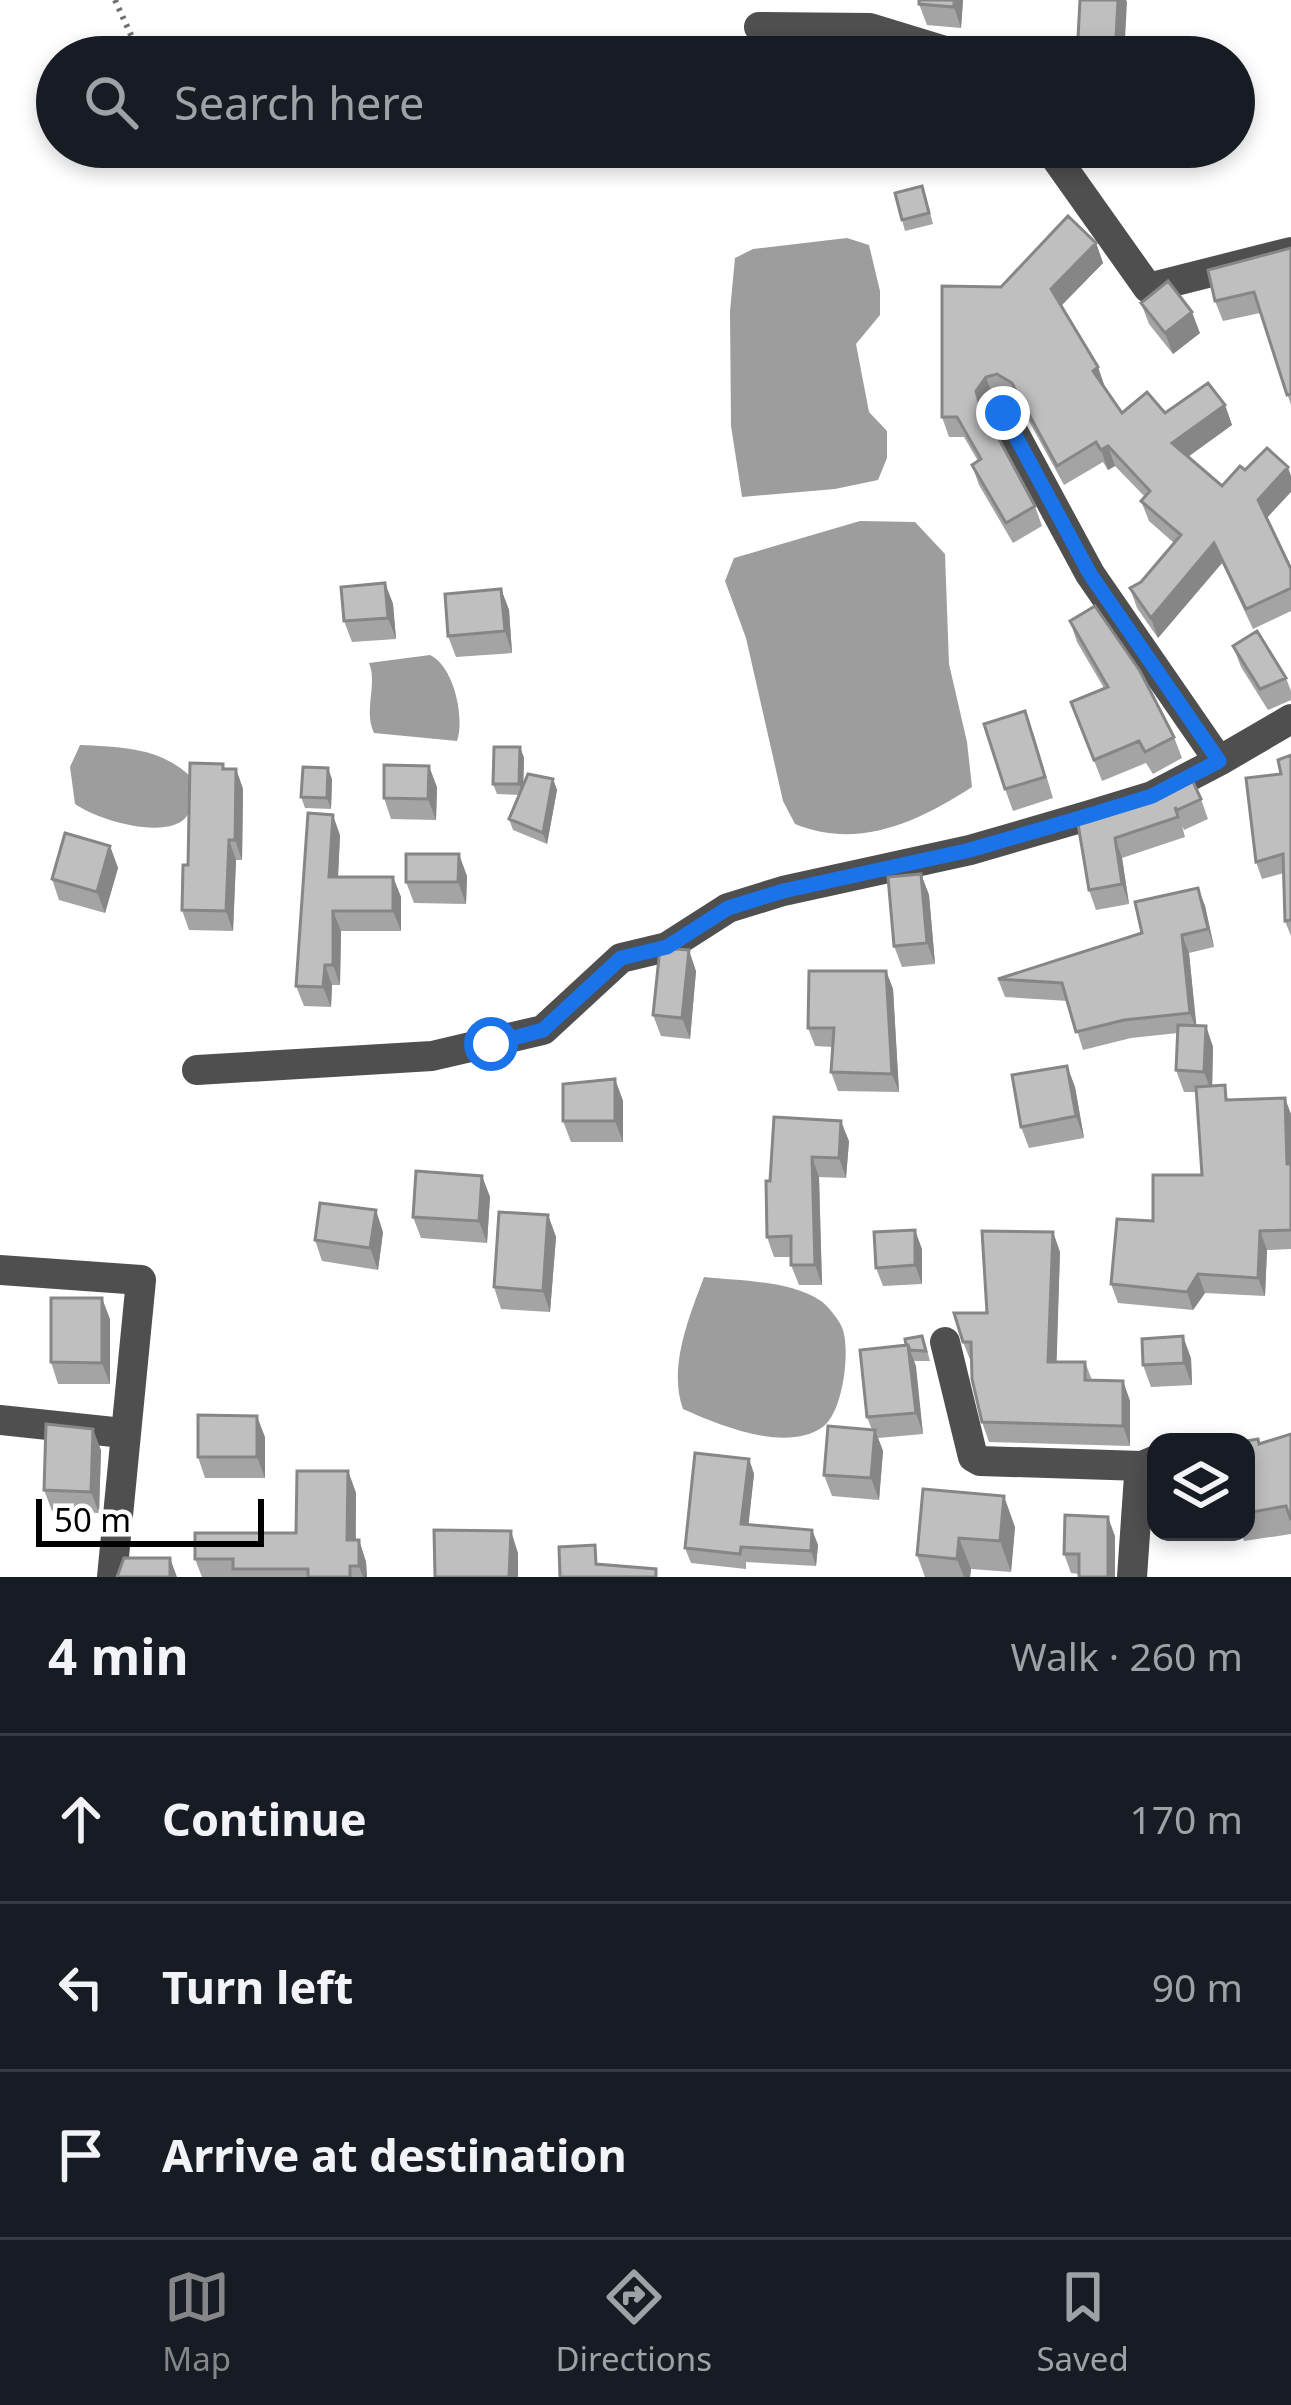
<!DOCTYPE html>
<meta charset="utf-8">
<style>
:root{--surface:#171b24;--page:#20242c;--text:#f1f3f6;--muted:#9ea1a6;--line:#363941;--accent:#858687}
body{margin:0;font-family:"Noto Sans",sans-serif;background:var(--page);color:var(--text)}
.controls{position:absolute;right:36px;bottom:36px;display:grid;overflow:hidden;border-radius:24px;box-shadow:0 6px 18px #0003}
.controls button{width:108px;height:108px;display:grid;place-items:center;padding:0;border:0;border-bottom:3px solid var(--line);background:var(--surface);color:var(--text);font:60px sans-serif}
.scale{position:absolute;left:36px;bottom:30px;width:228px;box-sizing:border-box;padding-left:12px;border:6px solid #000;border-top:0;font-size:33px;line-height:42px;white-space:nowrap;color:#000;-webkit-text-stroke:9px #fff;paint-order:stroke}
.stop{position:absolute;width:36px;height:36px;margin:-27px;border:9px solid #1a73e8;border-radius:50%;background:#fff}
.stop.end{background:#1a73e8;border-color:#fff;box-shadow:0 3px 12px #0008}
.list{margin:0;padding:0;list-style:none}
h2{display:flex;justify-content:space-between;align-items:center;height:156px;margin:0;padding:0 48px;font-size:51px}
h2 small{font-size:39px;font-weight:400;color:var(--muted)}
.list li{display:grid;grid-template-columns:78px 1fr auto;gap:36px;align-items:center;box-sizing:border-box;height:168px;padding:0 48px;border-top:3px solid var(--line)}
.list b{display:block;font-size:45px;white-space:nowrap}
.list em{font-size:39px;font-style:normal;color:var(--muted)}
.icon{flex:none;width:66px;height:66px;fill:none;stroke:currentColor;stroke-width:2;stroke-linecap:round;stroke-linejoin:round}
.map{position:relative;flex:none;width:1291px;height:1577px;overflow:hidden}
.search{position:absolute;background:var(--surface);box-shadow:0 6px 18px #0003;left:36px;right:36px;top:36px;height:132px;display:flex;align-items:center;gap:30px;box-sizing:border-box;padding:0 42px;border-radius:66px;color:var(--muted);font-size:45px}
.sheet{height:660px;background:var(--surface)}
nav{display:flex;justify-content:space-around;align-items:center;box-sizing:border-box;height:168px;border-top:3px solid var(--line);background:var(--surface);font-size:33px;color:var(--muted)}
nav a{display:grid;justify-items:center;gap:6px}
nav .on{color:var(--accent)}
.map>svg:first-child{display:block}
.water{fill:#9d9d9d}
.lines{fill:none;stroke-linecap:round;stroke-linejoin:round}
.path{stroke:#717171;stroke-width:6;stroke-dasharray:3 6;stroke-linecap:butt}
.minor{stroke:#4f4f4f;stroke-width:30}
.wall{fill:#a4a4a4}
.shaded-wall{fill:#868686}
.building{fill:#bfbfbf;stroke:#868686;stroke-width:3}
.route{stroke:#1a73e8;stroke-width:15}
</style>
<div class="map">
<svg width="1291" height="1577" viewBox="0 0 1291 1577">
<rect width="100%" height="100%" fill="#fff"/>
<!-- water -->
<path class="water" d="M 847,238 L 869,245 L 880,291 L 880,315 L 856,344 L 869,412 L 887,431 L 887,458 L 878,480 L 835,489 L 742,497 L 731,426 L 730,311 L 735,258 L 753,249 Z
M 860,521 L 915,522 L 945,554 L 949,664 L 967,742 L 972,787 C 918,822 858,850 795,824 L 783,801 L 746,638 L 725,581 L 734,558 Z
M 430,655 C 454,666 465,718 457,741 L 374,733 C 363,710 378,685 369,663 Z
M 80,745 C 120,747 159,747 190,776 L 194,804 C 190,810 188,817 182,821 C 157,838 96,819 75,804 L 70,767 Z
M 704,1277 C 740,1281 789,1280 821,1301 C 828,1306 841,1322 843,1330 C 850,1353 843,1410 824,1426 C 787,1454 719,1425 683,1409 C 668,1368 689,1317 704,1277 Z"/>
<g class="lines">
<!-- path -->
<path class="path" d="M 115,0 L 141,57"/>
<!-- minor -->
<path class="minor" d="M 759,27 L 870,28 L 965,57
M 1048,147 L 1148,288 L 1291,252
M 1003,413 L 1090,574 L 1219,761 L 1291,719
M 197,1070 L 432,1056 L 543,1030 L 621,958 L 667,947 L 728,908 L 783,891 L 970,850 L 1087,816 L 1152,796 L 1219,761
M 0,1270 L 141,1280 L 112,1577
M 945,1342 L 973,1457 L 980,1461 L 1142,1466
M 0,1420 L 123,1433
M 1132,1577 L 1139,1476 L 1142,1466 L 1156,1460"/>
</g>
<!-- wall -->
<path class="wall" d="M 963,0 L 961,28 L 927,25 L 919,4 Z
M 1080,0 L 1126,0 L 1124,57 L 1086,57 L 1078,38 Z
M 926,197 L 933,224 L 905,231 L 902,220 Z
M 1096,243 L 1103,263 L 1061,306 L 1098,367 L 1104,388 L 1122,413 L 1165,413 L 1225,405 L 1232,425 L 1188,457 L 1222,486 L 1267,518 L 1291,569 L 1291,611 L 1253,629 L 1222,563 L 1158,638 L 1137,608 L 1130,588 L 1141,582 L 1174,543 L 1149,521 L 1141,501 L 1145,497 L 1115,466 L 1108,470 L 1103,462 L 1064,485 L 1019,403 L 1005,394 L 993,397 L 984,411 L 1035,506 L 1042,526 L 1013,543 L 979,485 L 972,465 L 978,461 L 964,437 L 949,437 L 942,417 L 1001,287 Z
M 1291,248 L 1291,405 L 1260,313 L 1223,321 L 1215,301 Z
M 1141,303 L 1200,333 L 1173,354 L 1149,324 Z
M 385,583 L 393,604 L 396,639 L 352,642 L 344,621 Z
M 501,589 L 509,610 L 512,653 L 456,657 L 448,636 Z
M 1070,621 L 1174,737 L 1182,758 L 1153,774 L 1146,763 L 1102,781 L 1071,702 L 1104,688 L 1077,642 Z
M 1233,646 L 1286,678 L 1291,691 L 1291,700 L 1268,710 L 1241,667 Z
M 1033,732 L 1053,798 L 1013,811 L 1005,789 Z
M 520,747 L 524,758 L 523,786 L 553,779 L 557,790 L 547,844 L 513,830 L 509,819 L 520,795 L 497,794 L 493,784 Z
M 1291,755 L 1291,936 L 1285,921 L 1284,873 L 1262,879 L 1256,862 L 1281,774 Z
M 225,769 L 236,769 L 243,789 L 242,860 L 236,860 L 233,931 L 189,930 L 182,910 L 188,865 Z
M 332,779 L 331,809 L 305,808 L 301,797 Z
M 437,787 L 436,820 L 391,819 L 384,798 Z
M 1201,799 L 1208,819 L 1184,830 L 1182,826 L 1185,837 L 1122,858 L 1129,904 L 1096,910 L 1089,890 L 1077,818 Z
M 340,835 L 338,877 L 393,877 L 401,897 L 401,931 L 341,931 L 340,985 L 332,985 L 331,1007 L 304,1006 L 296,986 Z
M 110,846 L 118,868 L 105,913 L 59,900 L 52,879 Z
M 921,874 L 929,895 L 935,964 L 902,967 L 894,946 Z
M 467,876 L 466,904 L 414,903 L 406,882 Z
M 1198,888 L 1205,906 L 1214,947 L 1189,953 L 1196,1026 L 1206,1026 L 1213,1047 L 1212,1086 L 1230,1100 L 1291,1114 L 1291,1249 L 1267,1250 L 1265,1296 L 1205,1293 L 1193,1310 L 1118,1303 L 1111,1284 L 1153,1221 L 1202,1175 L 1197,1092 L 1184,1092 L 1176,1070 L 1178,1033 L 1131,1038 L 1083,1050 L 1068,1001 L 1005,997 L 998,979 L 1142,933 Z
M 696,971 L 690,1039 L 661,1036 L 653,1015 Z
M 886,971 L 893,989 L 899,1092 L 838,1091 L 831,1072 L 833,1047 L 815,1046 L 808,1028 Z
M 1067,1066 L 1075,1087 L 1084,1138 L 1029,1148 L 1021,1127 Z
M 615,1079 L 623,1101 L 623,1142 L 571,1142 L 563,1121 Z
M 774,1117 L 849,1141 L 846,1178 L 819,1177 L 822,1285 L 799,1285 L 791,1265 L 791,1257 L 774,1257 L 767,1237 Z
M 482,1176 L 490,1197 L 487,1243 L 421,1238 L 413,1217 Z
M 548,1215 L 556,1237 L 550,1312 L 501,1309 L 494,1287 Z
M 383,1232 L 378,1270 L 322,1261 L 315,1240 Z
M 1053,1232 L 1060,1252 L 1056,1362 L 1085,1362 L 1092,1380 L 1123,1381 L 1130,1401 L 1130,1446 L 989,1442 L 982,1422 L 971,1362 L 963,1342 Z
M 922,1249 L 922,1284 L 883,1286 L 876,1268 Z
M 110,1319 L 110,1384 L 58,1384 L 51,1362 Z
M 926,1347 L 930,1361 L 914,1361 L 923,1434 L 878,1438 L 883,1451 L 879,1500 L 832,1496 L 824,1475 L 872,1430 L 867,1417 L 860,1350 Z
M 1191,1358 L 1192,1385 L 1151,1387 L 1143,1365 Z
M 1291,1434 L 1291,1534 L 1244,1541 L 1241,1532 L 1246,1532 L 1246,1442 L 1259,1443 Z
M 265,1437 L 265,1478 L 205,1478 L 198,1457 Z
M 101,1450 L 99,1513 L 52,1511 L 44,1490 Z
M 749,1459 L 754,1474 L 748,1525 L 812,1530 L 818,1545 L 816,1566 L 746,1562 L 746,1569 L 691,1563 L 685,1548 Z
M 348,1471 L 356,1493 L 356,1540 L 359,1540 L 366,1562 L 367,1577 L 202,1577 L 195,1559 L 296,1533 Z
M 923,1489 L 1015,1527 L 1011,1572 L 971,1569 L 970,1577 L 925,1577 L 917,1555 Z
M 1115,1536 L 1079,1574 L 1071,1573 L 1064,1554 Z"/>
<!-- shaded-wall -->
<path class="shaded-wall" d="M 954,0 L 963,0 L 961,28 L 954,7 Z
M 1118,0 L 1126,0 L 1127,2 L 1124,57 L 1116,39 Z
M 1096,243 L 1103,263 L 1058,309 L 1051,289 Z
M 1192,312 L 1200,333 L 1173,354 L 1165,333 Z
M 1098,367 L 1105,387 L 1100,391 L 1093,371 Z
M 986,377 L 993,397 L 984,411 L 979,402 L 976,391 Z
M 1225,405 L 1232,425 L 1179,463 L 1172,443 Z
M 1108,446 L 1115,466 L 1108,470 L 1101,450 Z
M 1288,467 L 1291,476 L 1291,492 L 1265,520 L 1258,500 Z
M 1214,543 L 1222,563 L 1158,638 L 1151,618 Z
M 385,583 L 393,604 L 396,639 L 388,618 Z
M 501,589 L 509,610 L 512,653 L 505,631 Z
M 520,747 L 524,758 L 523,795 L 519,784 Z
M 429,766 L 437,787 L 436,820 L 428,799 Z
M 328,768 L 332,779 L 331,809 L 327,798 Z
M 236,769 L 243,789 L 242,860 L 235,840 Z
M 553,779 L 557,790 L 547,844 L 543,833 Z
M 333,815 L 340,835 L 337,897 L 329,877 Z
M 1115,838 L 1122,858 L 1129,904 L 1122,884 Z
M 229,840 L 236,860 L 233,931 L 226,911 Z
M 110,846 L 118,868 L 105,913 L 97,892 Z
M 459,854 L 467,876 L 466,904 L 458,882 Z
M 921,874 L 929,895 L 935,964 L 927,943 Z
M 393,877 L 401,897 L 401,931 L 393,911 Z
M 1198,888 L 1205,906 L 1214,947 L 1208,929 Z
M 333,911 L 341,931 L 340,985 L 333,965 Z
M 1182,935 L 1189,953 L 1197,1031 L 1190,1013 Z
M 689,950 L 696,971 L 690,1039 L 682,1018 Z
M 325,965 L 332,985 L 331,1007 L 323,987 Z
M 886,971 L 893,989 L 899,1092 L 892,1074 Z
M 1206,1026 L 1213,1047 L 1212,1093 L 1204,1072 Z
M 1067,1066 L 1075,1087 L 1084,1138 L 1076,1116 Z
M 615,1079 L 623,1101 L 623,1142 L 615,1121 Z
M 1285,1098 L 1291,1114 L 1291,1174 L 1287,1164 Z
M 841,1121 L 849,1141 L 846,1178 L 839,1158 Z
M 812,1157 L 819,1177 L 822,1285 L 815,1265 Z
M 482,1176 L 490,1197 L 487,1243 L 479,1221 Z
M 376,1210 L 383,1232 L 378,1270 L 370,1248 Z
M 548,1215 L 556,1237 L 550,1312 L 543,1291 Z
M 915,1230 L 922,1249 L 922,1284 L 915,1265 Z
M 1260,1231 L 1267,1250 L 1265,1296 L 1258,1278 Z
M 1053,1232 L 1060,1252 L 1056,1382 L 1048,1362 Z
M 1198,1274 L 1205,1293 L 1193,1310 L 1187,1292 Z
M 102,1298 L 110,1319 L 110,1384 L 102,1363 Z
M 1183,1336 L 1191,1358 L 1192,1385 L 1184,1363 Z
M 908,1345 L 916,1366 L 923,1434 L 916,1413 Z
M 1123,1381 L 1130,1401 L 1130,1446 L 1123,1426 Z
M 257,1416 L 265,1437 L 265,1478 L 257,1457 Z
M 93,1429 L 101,1450 L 99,1513 L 91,1492 Z
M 875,1430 L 883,1451 L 879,1500 L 871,1478 Z
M 749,1459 L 754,1474 L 747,1539 L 741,1524 Z
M 348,1471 L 356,1493 L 355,1562 L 347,1540 Z
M 1004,1496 L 1015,1527 L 1011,1572 L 1000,1541 Z
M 1108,1517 L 1115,1536 L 1115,1577 L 1108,1577 Z
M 812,1530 L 818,1545 L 816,1566 L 811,1551 Z
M 511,1531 L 518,1553 L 518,1577 L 509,1577 Z
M 959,1538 L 971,1569 L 970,1577 L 964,1577 L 957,1559 Z
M 359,1540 L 366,1562 L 367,1577 L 363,1577 L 359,1566 Z
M 170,1558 L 177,1577 L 170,1577 Z"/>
<!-- building -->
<path class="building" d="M 919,0 L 954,0 L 954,7 L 919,4 Z
M 1080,0 L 1118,0 L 1116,39 L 1078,38 Z
M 853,41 L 854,57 L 823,57 L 822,42 Z
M 922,186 L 929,213 L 902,220 L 895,193 Z
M 1068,216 L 1096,243 L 1051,289 L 1098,367 L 1093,371 L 1122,413 L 1147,392 L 1165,413 L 1208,383 L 1225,405 L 1172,443 L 1222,486 L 1240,466 L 1245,470 L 1267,448 L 1288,467 L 1258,500 L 1291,569 L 1291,588 L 1246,609 L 1214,543 L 1151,618 L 1130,588 L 1141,582 L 1181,535 L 1141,501 L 1150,491 L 1108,446 L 1101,450 L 1096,442 L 1057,466 L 1012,383 L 997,374 L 986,377 L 976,391 L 979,402 L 1035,506 L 1006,523 L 972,465 L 981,459 L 957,417 L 942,417 L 942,286 L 1001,287 Z
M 1291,248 L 1291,394 L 1287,395 L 1254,292 L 1215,301 L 1208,270 Z
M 1168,281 L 1192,312 L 1165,333 L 1141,303 Z
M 385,583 L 388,618 L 344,621 L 341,587 Z
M 501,589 L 505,631 L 448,636 L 445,594 Z
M 1095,606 L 1140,671 L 1174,737 L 1145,752 L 1139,741 L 1094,760 L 1071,702 L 1108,687 L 1070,621 Z
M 1257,631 L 1286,678 L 1260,689 L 1233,646 Z
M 1025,711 L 1045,777 L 1005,789 L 984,724 Z
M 494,747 L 520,747 L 519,784 L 493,784 Z
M 1291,755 L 1291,920 L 1285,921 L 1283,854 L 1256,862 L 1246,778 L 1281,774 L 1278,760 Z
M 190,763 L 223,764 L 223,769 L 236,769 L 235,840 L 229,840 L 226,911 L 182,910 L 183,865 L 188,865 Z
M 384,765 L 429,766 L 428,799 L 384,798 Z
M 303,767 L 328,768 L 327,798 L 301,797 Z
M 528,774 L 553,779 L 543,833 L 509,819 Z
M 1190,775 L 1201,799 L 1177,810 L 1175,807 L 1178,817 L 1115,838 L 1122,884 L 1089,890 L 1077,818 L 1166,792 L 1164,788 Z
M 308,813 L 333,815 L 329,877 L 393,877 L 393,911 L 333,911 L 333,965 L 325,965 L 323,987 L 296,986 Z
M 65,833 L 110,846 L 97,892 L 52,879 Z
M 406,854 L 459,854 L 458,882 L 406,882 Z
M 921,874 L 927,943 L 894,946 L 888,877 Z
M 1198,888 L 1208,929 L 1182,935 L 1190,1013 L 1124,1020 L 1076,1032 L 1062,983 L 998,979 L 1142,933 L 1135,902 Z
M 660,948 L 689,950 L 682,1018 L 653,1015 Z
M 809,971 L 886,971 L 892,1074 L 831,1072 L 834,1028 L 808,1028 Z
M 1178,1025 L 1206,1026 L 1204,1072 L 1176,1070 Z
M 1067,1066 L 1076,1116 L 1021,1127 L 1012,1075 Z
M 615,1079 L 615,1121 L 563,1121 L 563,1084 Z
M 1225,1085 L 1226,1100 L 1285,1098 L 1287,1164 L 1291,1164 L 1291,1230 L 1260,1231 L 1258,1278 L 1198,1274 L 1187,1292 L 1111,1284 L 1117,1219 L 1153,1221 L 1153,1175 L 1202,1175 L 1196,1087 Z
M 774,1117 L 841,1121 L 839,1158 L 812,1157 L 815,1265 L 791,1265 L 791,1236 L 767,1237 L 766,1181 L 770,1181 Z
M 416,1171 L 482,1176 L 479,1221 L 413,1217 Z
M 320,1203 L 376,1210 L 370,1248 L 315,1240 Z
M 499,1212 L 548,1215 L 543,1291 L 494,1287 Z
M 915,1230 L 915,1265 L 876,1268 L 874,1232 Z
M 982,1231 L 1053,1232 L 1048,1362 L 1085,1362 L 1085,1380 L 1123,1381 L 1123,1426 L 982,1422 L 972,1379 L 971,1342 L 963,1342 L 954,1313 L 987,1313 Z
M 51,1298 L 102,1298 L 102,1363 L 51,1362 Z
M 922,1336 L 926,1351 L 910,1350 L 908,1345 L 906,1345 L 905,1339 Z
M 1183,1336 L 1184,1363 L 1143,1365 L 1142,1339 Z
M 908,1345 L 916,1413 L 867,1417 L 860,1350 Z
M 198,1415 L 257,1416 L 257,1457 L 198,1457 Z
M 46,1424 L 93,1429 L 91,1492 L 44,1490 Z
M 828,1426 L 875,1430 L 871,1478 L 824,1475 Z
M 1291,1434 L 1291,1520 L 1286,1506 L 1246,1513 L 1246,1442 L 1241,1442 L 1258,1439 L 1259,1444 Z
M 695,1453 L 749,1459 L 741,1524 L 812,1530 L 811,1551 L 741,1547 L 740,1554 L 685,1548 Z
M 297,1471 L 348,1471 L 347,1540 L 359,1540 L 359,1566 L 350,1566 L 350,1577 L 308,1577 L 308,1569 L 233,1569 L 233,1559 L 195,1559 L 195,1533 L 296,1533 Z
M 923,1489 L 1004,1496 L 1000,1541 L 959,1538 L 957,1559 L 917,1555 Z
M 1065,1515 L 1108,1517 L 1108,1577 L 1079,1577 L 1079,1554 L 1064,1554 Z
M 434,1530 L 511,1531 L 509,1577 L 435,1577 Z
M 595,1545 L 596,1564 L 656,1569 L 656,1577 L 560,1577 L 559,1547 Z
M 124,1558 L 170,1558 L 170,1577 L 117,1577 Z"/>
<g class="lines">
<!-- route -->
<path class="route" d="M 491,1044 L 543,1030 L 621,958 L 667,947 L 728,908 L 783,891 L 970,850 L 1087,816 L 1152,796 L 1219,761 L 1090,574 L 1003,413"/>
</g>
</svg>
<div class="controls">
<button><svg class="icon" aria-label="layers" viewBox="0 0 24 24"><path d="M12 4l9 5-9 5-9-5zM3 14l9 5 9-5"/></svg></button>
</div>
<div class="scale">50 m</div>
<div class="stop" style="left:491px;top:1044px"></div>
<div class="stop end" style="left:1003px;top:413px"></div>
<div class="search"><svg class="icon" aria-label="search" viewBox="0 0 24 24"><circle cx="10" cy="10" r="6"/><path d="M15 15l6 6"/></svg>Search here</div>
</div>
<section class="sheet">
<h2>4 min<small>Walk · 260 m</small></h2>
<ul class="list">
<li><svg class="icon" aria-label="ahead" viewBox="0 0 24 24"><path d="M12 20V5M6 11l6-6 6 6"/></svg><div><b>Continue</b></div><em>170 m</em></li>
<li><svg class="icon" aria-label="left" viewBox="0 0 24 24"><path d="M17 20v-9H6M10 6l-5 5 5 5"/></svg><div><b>Turn left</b></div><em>90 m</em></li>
<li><svg class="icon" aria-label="arrive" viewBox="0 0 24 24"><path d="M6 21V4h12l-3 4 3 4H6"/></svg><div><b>Arrive at destination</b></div></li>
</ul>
</section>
<nav>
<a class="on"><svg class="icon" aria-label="map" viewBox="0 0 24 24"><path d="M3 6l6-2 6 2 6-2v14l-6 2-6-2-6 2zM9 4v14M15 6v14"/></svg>Map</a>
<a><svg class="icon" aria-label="directions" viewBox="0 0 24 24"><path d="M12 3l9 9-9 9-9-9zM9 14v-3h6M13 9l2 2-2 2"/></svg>Directions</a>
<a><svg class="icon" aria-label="saved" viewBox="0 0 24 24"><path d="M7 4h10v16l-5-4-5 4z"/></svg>Saved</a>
</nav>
